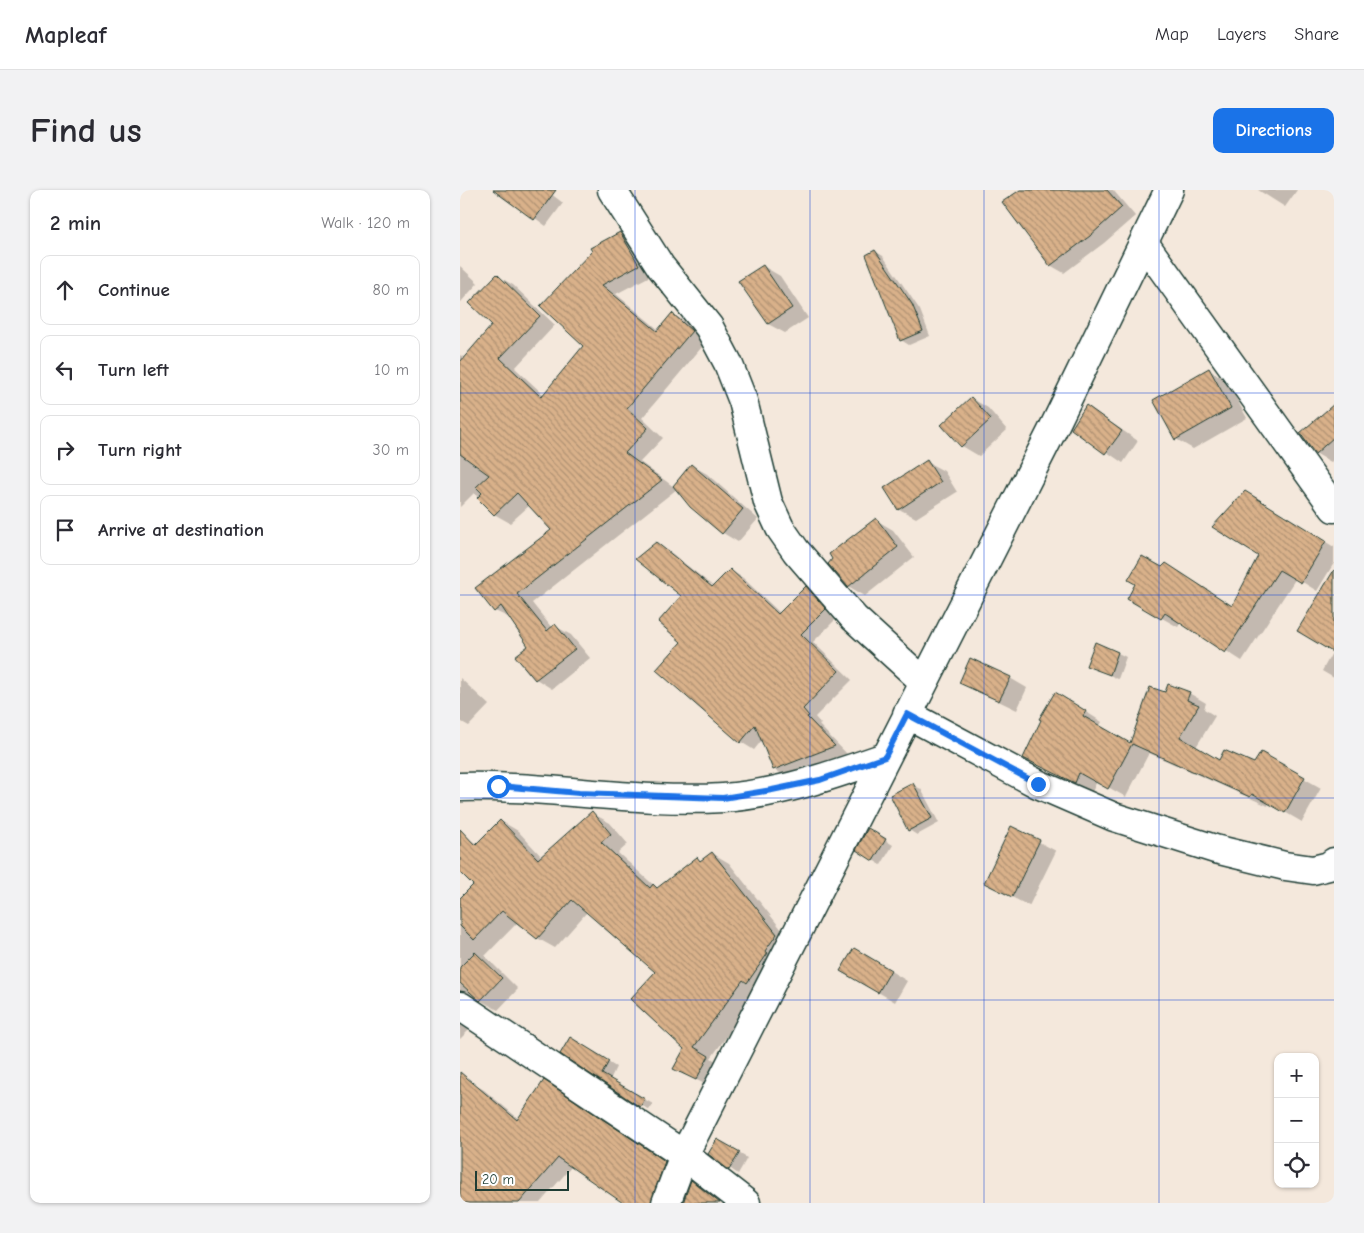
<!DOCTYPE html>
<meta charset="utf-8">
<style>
:root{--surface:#fff;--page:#f2f2f3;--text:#2b2b33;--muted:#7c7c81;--line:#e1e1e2;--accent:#1a73e8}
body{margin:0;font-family:"Comic Neue",sans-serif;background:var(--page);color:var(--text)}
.controls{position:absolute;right:15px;bottom:15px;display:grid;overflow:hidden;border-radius:10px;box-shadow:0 1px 4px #0004}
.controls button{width:45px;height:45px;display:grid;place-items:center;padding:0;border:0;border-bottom:1px solid var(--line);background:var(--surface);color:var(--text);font:25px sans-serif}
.scale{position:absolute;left:15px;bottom:12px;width:94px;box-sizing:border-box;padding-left:5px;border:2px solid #1f3d34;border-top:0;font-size:14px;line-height:18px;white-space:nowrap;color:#1f3d34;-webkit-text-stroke:4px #fff;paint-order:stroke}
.stop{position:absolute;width:15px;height:15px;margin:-11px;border:4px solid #1a73e8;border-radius:50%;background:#fff}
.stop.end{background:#1a73e8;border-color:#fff;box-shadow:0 1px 5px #0008}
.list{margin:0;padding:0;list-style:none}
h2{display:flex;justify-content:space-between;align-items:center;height:65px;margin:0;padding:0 20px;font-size:21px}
h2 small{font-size:16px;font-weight:400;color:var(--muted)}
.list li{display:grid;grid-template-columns:32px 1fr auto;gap:15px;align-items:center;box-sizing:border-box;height:70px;margin:0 10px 10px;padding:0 10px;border:1px solid var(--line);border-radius:10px}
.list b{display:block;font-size:19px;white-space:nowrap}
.list em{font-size:16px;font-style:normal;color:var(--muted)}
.icon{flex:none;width:28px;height:28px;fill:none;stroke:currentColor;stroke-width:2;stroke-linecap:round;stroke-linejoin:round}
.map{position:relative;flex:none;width:874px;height:1013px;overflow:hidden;border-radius:10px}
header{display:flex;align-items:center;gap:30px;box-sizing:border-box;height:70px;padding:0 25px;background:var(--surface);border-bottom:1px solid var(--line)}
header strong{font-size:24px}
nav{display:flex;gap:28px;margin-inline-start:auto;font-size:18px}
.intro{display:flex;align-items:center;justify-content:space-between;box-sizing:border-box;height:120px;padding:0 30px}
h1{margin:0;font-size:35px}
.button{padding:12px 22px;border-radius:10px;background:var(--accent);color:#fff;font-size:18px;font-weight:700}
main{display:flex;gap:30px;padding:0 30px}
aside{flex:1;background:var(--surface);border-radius:10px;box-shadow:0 1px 4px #0004}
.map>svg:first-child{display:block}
.shadow{fill:#0003}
.building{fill:url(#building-back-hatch);stroke:#1f3d34}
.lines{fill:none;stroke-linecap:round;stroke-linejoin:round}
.street-casing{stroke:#1f3d34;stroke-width:31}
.street{stroke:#fff;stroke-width:28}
.route{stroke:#1a73e8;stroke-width:6}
.grid{fill:none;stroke:#1d4ed8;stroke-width:1;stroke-opacity:0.55}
</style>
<header>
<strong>Mapleaf</strong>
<nav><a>Map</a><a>Layers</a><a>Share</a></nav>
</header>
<div class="intro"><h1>Find us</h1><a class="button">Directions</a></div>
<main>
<aside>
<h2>2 min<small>Walk · 120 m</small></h2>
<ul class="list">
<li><svg class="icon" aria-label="ahead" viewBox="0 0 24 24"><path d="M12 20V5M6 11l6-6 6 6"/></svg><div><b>Continue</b></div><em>80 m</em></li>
<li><svg class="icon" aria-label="left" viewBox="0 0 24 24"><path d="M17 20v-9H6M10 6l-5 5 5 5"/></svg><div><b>Turn left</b></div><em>10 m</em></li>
<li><svg class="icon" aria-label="right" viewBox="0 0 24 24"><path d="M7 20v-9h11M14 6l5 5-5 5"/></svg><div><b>Turn right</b></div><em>30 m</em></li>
<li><svg class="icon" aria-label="arrive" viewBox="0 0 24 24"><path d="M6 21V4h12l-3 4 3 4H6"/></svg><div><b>Arrive at destination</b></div></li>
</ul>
</aside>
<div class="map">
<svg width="874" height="1013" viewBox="0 0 874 1013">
<defs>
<pattern id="building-back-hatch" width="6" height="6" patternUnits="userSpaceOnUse" patternTransform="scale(1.25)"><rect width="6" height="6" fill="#d9b18a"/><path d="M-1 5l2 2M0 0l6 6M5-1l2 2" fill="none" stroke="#af9172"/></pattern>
</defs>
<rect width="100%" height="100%" fill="#f4e8dc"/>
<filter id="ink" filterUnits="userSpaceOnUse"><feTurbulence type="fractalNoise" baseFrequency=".02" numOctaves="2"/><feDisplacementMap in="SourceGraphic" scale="10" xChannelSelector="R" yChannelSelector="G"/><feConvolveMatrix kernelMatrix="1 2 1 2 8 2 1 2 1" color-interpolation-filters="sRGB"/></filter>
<g filter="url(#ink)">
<!-- shadow -->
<path class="shadow" d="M 37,0 L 86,0 L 103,13 L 86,36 Z
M 562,0 L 653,0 L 675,26 L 644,53 L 604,83 L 590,75 Z
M 798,0 L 837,0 L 825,17 Z
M 160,43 L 176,52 L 194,84 L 156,104 L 199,140 L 212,124 L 228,133 L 247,151 L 182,228 L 203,248 L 180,272 L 214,297 L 231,275 L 247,284 L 298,329 L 278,352 L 263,343 L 230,316 L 217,299 L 72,413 L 92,438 L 95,436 L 111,445 L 130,468 L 92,499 L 76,489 L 57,466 L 70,456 L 52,429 L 35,421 L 93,340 L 70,315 L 50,333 L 34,324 L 14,303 L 0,317 L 0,165 L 5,168 L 34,135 L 37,86 L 53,95 L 95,135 L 55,178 L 84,205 L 125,156 L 82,116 Z
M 415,61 L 423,66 L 460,120 L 470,146 L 449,155 L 441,150 Z
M 0,76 L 18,93 L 0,113 Z
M 303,76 L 320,86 L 348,128 L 325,143 L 308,134 Z
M 749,180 L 766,190 L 787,228 L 733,259 L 716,249 Z
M 511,208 L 528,218 L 547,240 L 519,266 L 502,256 L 483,235 Z
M 874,215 L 874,269 L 871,272 L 855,263 Z
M 627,216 L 678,251 L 663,273 L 612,238 Z
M 467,272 L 484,281 L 497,302 L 456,328 L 439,319 Z
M 802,312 L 874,357 L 874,373 L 857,401 L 836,388 L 782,471 L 721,432 L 718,437 L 668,409 L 706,374 L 773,416 L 800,366 Z
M 416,330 L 433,340 L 454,367 L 405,406 L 388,396 Z
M 196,354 L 209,361 L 254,397 L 270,380 L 283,388 L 320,423 L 346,397 L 359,405 L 378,427 L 353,452 L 392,490 L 355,527 L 361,534 L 359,535 L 387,564 L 327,587 L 314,579 L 302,550 L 294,560 L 281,552 L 198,480 L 223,452 L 223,406 Z
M 874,389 L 874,488 L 862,481 L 873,461 Z
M 658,463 L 666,467 L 658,489 L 628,475 Z
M 0,488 L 29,515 L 9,536 L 0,531 Z
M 550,488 L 567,498 L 557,520 L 501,493 Z
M 729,503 L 746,513 L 744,519 L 755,526 L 736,557 L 759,571 L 795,575 L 801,564 L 861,598 L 842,632 L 809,613 L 808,616 L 689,563 L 666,607 L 637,591 L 632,602 L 565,568 L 612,513 L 642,532 L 639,537 L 671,554 L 706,504 Z
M 453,595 L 461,599 L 479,633 L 457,645 L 449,640 Z
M 132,623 L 150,633 L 168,654 L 158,663 L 198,699 L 237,669 L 242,671 L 252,663 L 269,673 L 333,754 L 251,868 L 266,877 L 254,899 L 214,878 L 225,859 L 197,782 L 127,722 L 95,758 L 77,748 L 58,732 L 25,766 L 58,799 L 38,820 L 20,810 L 10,812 L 3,835 L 9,840 L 0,849 L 0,711 L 14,695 L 0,680 L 0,655 L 7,648 L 17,654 L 41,631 L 58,641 L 82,667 Z
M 408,640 L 433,655 L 421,675 L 413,670 Z
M 579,652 L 596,661 L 569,716 L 525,693 Z
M 411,769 L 447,791 L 435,812 L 382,781 Z
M 110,849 L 156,877 L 150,890 L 193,914 L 189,920 L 102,863 Z
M 10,892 L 24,900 L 59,929 L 98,900 L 218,980 L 199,1000 L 191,1013 L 165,1013 L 112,976 L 80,1013 L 0,1013 L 0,904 Z
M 257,950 L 287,968 L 278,984 L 250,964 Z
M 232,992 L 255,1005 L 265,1013 L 224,1013 Z"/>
<!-- building -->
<path class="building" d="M 33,0 L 96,0 L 74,30 Z
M 560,0 L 647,0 L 662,17 L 630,46 L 590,76 L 542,12 Z
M 160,42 L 179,75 L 142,95 L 197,141 L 212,123 L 232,141 L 167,218 L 188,238 L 165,263 L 202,290 L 57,404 L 87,441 L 95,434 L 115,459 L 75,490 L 55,466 L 68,456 L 41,416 L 34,422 L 15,398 L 91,340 L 57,303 L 34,325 L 17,308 L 22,303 L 16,297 L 29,285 L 0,264 L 0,172 L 32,135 L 9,113 L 37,84 L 80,126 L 40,168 L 81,207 L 123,156 L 80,116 L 132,61 L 130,58 Z
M 415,60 L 452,114 L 463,141 L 440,151 L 406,65 Z
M 303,75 L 332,118 L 308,134 L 278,91 Z
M 749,178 L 771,218 L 715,250 L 693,210 Z
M 511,207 L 531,229 L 501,257 L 481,235 Z
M 874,214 L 874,247 L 855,264 L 840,243 Z
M 626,215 L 662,241 L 645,264 L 611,239 Z
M 467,270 L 481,292 L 438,320 L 424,298 Z
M 231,274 L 283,319 L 262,344 L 230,317 L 213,296 Z
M 785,301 L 866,351 L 841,393 L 819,380 L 765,463 L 705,423 L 701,429 L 667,409 L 675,394 L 668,390 L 682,366 L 702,377 L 706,373 L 772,416 L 798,366 L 752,337 Z
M 416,328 L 438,357 L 388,397 L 368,374 L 372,369 L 369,364 Z
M 196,352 L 252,397 L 270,379 L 318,424 L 346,396 L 366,419 L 341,444 L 379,481 L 343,519 L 349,526 L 347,527 L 375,556 L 313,580 L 295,535 L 280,553 L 196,480 L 221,452 L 198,432 L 221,406 L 175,369 Z
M 874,380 L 874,463 L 837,441 Z
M 635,452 L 658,462 L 650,485 L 626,476 Z
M 510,468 L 551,487 L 539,511 L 499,493 Z
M 708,494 L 730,502 L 727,510 L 739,515 L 720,547 L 759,570 L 764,560 L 794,573 L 801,562 L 845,587 L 825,623 L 792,604 L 790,607 L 672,554 L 648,599 L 619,583 L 615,593 L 563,568 L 581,530 L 579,529 L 595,502 L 626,521 L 623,526 L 670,553 L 690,497 L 705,502 Z
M 453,593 L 472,628 L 448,641 L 430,605 Z
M 132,621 L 151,644 L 141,652 L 190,698 L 193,694 L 197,698 L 237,667 L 240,671 L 252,662 L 317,744 L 305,761 L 308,763 L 287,793 L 283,790 L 234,857 L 249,866 L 236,890 L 213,879 L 224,859 L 170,809 L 195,782 L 112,710 L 77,749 L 42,721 L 14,750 L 0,736 L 0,708 L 13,695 L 0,682 L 0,639 L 15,655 L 40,630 L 78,669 Z
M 551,636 L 580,650 L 552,707 L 524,693 Z
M 408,638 L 426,649 L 413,671 L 396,660 Z
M 394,758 L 431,780 L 418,803 L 380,781 Z
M 15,762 L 42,788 L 20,811 L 0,793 L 0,777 Z
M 110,847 L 149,871 L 142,884 L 185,909 L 180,917 L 100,864 Z
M 0,882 L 57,930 L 84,890 L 205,971 L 191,1013 L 163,1013 L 98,968 L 59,1013 L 0,1013 Z
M 257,949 L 280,962 L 269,980 L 248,964 Z
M 231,990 L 260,1013 L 223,1013 Z"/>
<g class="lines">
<defs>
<path id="street" d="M 152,0 L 201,77 L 249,137 L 268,173 L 283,211 L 308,312 L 320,338 L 336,361 L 394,428 L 463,491
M 684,53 L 874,318
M 447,524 L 578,594 L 654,627 L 755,659 L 825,676 L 853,680 L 869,676 L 874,672
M 0,597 C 87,595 175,613 263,608 C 319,604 373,585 425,567
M 0,816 L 224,965 L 286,1013
M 206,1013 L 224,965 L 591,243 L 709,0"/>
</defs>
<!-- street casing -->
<use href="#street" class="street-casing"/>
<!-- street -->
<use href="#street" class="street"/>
</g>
</g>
<g class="lines" filter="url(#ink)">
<!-- route -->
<path class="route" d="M 38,596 L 119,603 L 263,608 L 312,600 L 360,590 L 425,567 L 447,524 L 578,594"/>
</g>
<!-- grid -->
<path class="grid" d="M 175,0 L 175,1013M 350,0 L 350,1013M 524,0 L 524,1013M 699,0 L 699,1013M 0,203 L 874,203M 0,405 L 874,405M 0,608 L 874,608M 0,810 L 874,810"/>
</svg>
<div class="controls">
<button>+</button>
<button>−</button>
<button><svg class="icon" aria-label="locate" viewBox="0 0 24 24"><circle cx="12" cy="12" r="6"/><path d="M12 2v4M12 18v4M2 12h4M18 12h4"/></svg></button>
</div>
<div class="scale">20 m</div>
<div class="stop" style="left:38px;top:596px"></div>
<div class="stop end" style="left:578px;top:594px"></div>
</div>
</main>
